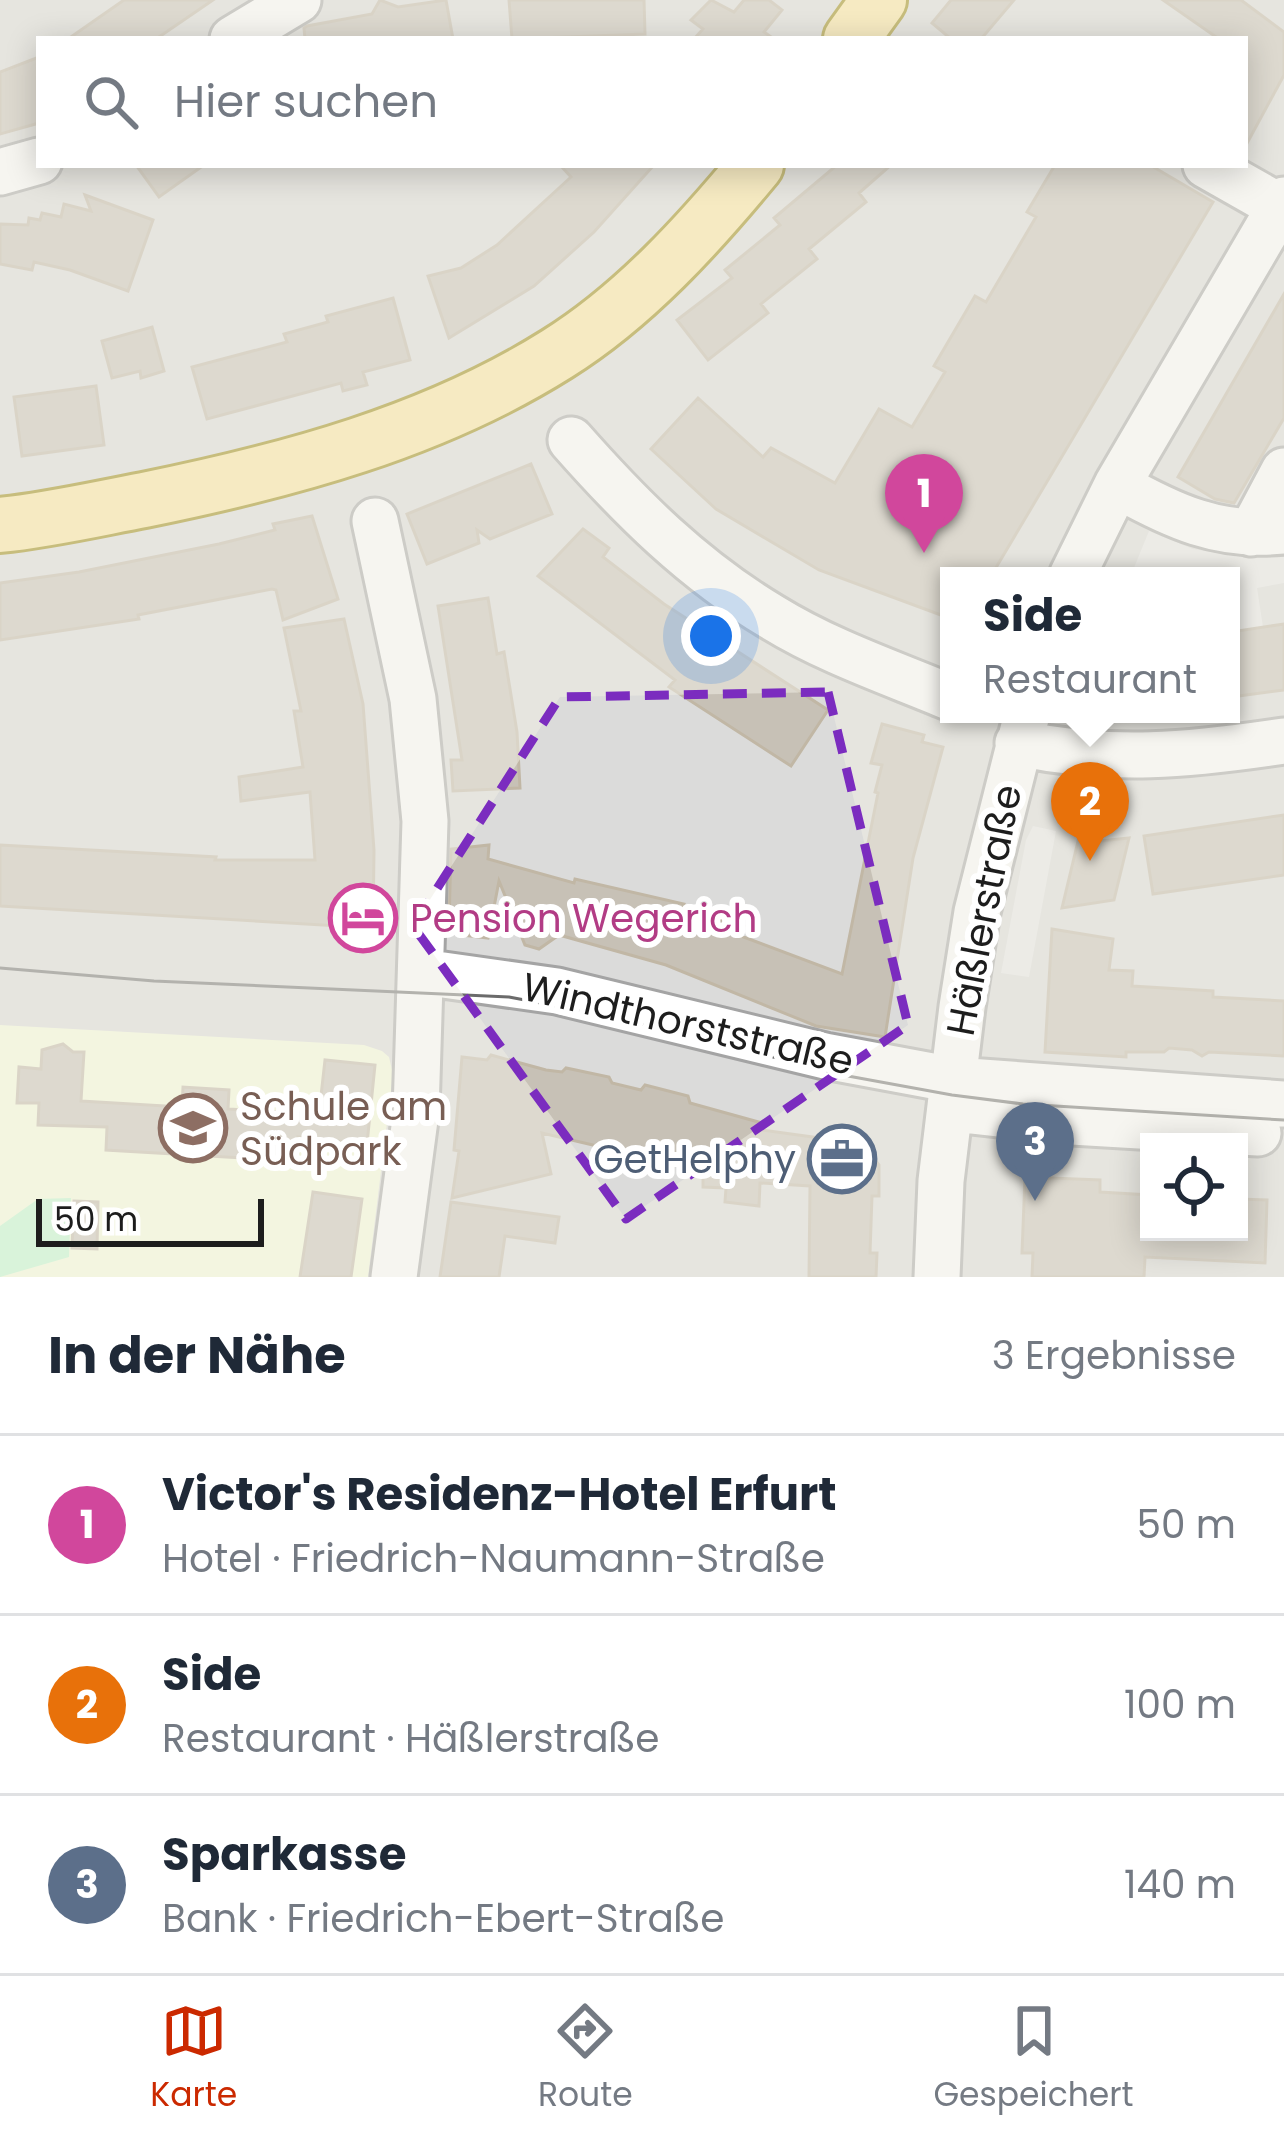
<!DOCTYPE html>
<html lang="de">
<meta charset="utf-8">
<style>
:root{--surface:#fff;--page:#f6f6f7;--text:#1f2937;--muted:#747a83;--line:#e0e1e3;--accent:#cb2900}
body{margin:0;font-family:Poppins,sans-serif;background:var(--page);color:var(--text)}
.controls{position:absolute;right:36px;bottom:36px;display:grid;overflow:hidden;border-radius:0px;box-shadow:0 6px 30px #0003}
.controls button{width:108px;height:108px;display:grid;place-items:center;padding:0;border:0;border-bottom:3px solid var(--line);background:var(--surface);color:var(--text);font:60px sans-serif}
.scale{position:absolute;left:36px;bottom:30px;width:228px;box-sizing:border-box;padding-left:12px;border:6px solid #1d1d1d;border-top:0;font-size:33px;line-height:42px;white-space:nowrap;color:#1d1d1d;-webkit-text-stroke:9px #fff;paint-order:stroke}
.you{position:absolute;left:711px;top:636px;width:42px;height:42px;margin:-30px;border:9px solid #fff;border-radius:50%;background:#1a73e8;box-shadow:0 0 0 18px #1a73e833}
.badge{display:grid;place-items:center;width:78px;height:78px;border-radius:50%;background:var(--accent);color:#fff;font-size:39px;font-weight:700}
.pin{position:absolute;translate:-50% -99px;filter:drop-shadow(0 3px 6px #0008)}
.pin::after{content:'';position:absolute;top:63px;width:42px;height:36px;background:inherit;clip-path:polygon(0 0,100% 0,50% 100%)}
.popup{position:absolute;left:940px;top:567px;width:300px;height:156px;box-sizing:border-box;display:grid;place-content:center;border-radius:0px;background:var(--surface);filter:drop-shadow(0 3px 9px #0005);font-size:39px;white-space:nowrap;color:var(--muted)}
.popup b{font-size:45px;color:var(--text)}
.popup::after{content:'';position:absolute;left:50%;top:100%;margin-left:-24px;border:24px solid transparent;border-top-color:var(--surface)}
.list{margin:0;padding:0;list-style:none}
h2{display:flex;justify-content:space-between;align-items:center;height:156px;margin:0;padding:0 48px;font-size:51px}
h2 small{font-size:39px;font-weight:400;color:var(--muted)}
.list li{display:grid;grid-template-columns:78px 1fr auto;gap:36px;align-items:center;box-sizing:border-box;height:180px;padding:0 48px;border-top:3px solid var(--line)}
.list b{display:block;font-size:45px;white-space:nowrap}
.list p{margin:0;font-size:39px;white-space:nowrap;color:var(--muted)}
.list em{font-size:39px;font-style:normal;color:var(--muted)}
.icon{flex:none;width:66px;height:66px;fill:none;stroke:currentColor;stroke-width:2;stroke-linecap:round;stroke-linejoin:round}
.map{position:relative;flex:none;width:1284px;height:1277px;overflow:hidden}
.search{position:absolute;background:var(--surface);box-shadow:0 6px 30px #0003;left:36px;right:36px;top:36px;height:132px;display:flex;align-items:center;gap:30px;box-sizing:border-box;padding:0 42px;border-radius:0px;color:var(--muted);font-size:45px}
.sheet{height:696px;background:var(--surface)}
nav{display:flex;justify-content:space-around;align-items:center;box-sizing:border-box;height:168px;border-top:3px solid var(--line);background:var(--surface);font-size:33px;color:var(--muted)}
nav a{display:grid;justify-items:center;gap:6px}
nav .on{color:var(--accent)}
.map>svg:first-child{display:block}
.residential{fill:#dbdbda;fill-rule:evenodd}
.education{fill:#f8ffdc}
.park{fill:#befbcf}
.parking{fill:#e9e9e9}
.building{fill:#c7c1b6;stroke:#c1b7a5;stroke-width:3}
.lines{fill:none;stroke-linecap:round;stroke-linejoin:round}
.minor-casing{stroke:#a4a4a4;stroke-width:51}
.major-casing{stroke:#978400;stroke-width:60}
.minor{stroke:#fff;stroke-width:45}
.major{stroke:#fee799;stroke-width:54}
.tram{stroke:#6b6b6b;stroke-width:3}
.marked{fill:none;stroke:#7b2cbf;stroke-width:9;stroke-dasharray:24 15;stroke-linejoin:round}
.labels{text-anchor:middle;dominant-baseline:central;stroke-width:12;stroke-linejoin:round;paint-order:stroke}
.street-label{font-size:39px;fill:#1d1d1d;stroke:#fff}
.hotel-label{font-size:39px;fill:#b23c85;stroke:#fff;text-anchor:start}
.education-label{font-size:39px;fill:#785e54;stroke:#fff;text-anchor:start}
.service-label{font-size:39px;fill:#4e5e75;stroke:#fff;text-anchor:end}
</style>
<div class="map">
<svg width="1284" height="1277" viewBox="0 0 1284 1277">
<rect width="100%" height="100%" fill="#efede3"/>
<!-- residential -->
<path class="residential" d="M 0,0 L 1284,0 L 1284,1277 L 0,1277 ZM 39,39 L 1245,39 L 1245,165 L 39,165 ZM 949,576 L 1231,576 L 1231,714 L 949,714 ZM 1149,1142 L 1239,1142 L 1239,1232 L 1149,1232 Z"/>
<!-- education -->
<path class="education" d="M 0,1025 L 364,1045 L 382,1051 L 389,1057 L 393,1074 L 368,1277 L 0,1277 Z"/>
<!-- park -->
<path class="park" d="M 71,1198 L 69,1257 L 0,1277 L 0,1226 L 38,1199 Z"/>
<!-- parking -->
<path class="parking" d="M 1284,508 L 1284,583 L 1257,588 L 1263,627 L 1231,632 L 1231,576 L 1131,575 L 1149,531 L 1193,549 L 1225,554 L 1281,554 L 1279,517 Z
M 1033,826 L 1056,831 L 1029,977 L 1001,973 L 1026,840 Z"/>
<!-- building -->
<path class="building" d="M 124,0 L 213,0 L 156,39 L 68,39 Z
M 380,0 L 398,7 L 446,0 L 453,39 L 305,39 L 304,28 L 307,26 L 372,14 Z
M 509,0 L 644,0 L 645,34 L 512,39 Z
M 711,0 L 734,12 L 744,0 L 769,0 L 782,10 L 764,32 L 774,39 L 694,39 L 703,29 L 691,20 Z
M 951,0 L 1014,0 L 981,39 L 951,39 L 932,23 Z
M 1163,0 L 1241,0 L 1284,32 L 1284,75 L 1245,147 L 1245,39 L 1219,39 Z
M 39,57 L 39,123 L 0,134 L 0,72 Z
M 136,165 L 204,165 L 159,197 Z
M 560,165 L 654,165 L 594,232 L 534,286 L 449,338 L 428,276 L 461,268 L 497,245 L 571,177 Z
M 837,165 L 891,165 L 859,193 L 866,202 L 809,249 L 817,259 L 761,304 L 768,313 L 708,360 L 677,320 L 732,278 L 725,270 L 780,225 L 774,218 Z
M 1055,165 L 1150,165 L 1213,202 L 991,576 L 949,576 L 949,618 L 819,570 L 716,509 L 651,449 L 698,398 L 763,457 L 771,448 L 835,483 L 879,409 L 912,427 L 945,372 L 934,366 L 975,296 L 986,302 L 1036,217 L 1027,212 Z
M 85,195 L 153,220 L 128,291 L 70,270 L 34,262 L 32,270 L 0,264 L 0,224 L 28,225 L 29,218 L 40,220 L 42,213 L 61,217 L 64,204 L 91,211 Z
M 1284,294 L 1284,418 L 1234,503 L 1215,499 L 1178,477 Z
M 393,298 L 410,360 L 363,372 L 367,385 L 343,391 L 341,383 L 207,419 L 192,367 L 287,342 L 284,334 L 328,322 L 326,316 Z
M 152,327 L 164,371 L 141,378 L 140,371 L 112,378 L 102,341 Z
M 96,386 L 104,445 L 22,456 L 14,397 Z
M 531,464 L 552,514 L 490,539 L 477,530 L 479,543 L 427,564 L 407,514 Z
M 312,516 L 338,599 L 283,620 L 276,590 L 272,589 L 138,615 L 139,619 L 0,640 L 0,583 L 79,572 L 219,544 L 275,530 L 273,524 Z
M 583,529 L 609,548 L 603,557 L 664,604 L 828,710 L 791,766 L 669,687 L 675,680 L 538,576 Z
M 488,598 L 497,654 L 504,652 L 517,732 L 520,788 L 453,791 L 451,760 L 462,760 L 438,606 Z
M 344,619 L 363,704 L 374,850 L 373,928 L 0,906 L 0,845 L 216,857 L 215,860 L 315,860 L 310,792 L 241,801 L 239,777 L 303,767 L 294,711 L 301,711 L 284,628 Z
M 1284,624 L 1284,690 L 1231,697 L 1231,632 Z
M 882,724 L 924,735 L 922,742 L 943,747 L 913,858 L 885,1037 L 816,1026 L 666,965 L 559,935 L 539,949 L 525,945 L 499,881 L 488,938 L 461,935 L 461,925 L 449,924 L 451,849 L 489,845 L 488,859 L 574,883 L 575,879 L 684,904 L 682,910 L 744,926 L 741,936 L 842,974 L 878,793 L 875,792 L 882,765 L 871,763 Z
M 1284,815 L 1284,875 L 1153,894 L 1144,836 Z
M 1079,837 L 1100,841 L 1129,838 L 1114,900 L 1062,908 Z
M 1052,929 L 1113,939 L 1109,970 L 1133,971 L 1132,986 L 1213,991 L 1213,997 L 1284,1001 L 1284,1056 L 1209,1052 L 1202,1056 L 1192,1050 L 1169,1048 L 1164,1052 L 1126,1052 L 1126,1057 L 1045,1052 Z
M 63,1044 L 73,1052 L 84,1052 L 81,1101 L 182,1107 L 183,1087 L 229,1090 L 228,1109 L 319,1114 L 325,1060 L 375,1065 L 367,1144 L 298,1137 L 297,1161 L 106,1150 L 107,1127 L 38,1125 L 39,1103 L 17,1103 L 19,1067 L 41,1069 L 42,1050 Z
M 491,1055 L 546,1070 L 562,1072 L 566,1068 L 609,1077 L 612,1083 L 641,1090 L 645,1085 L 688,1096 L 690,1103 L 762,1123 L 762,1130 L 820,1138 L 821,1133 L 852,1139 L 852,1144 L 865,1147 L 879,1165 L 879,1196 L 872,1196 L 870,1253 L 877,1253 L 876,1277 L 809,1277 L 810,1186 L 760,1183 L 759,1206 L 725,1202 L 726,1188 L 703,1187 L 703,1171 L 542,1133 L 551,1174 L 452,1198 L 459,1151 L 454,1150 L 462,1057 L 487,1060 Z
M 1025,1177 L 1100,1180 L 1100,1192 L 1149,1195 L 1149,1232 L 1239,1232 L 1239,1199 L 1267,1200 L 1265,1263 L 1145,1257 L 1144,1277 L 1032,1277 L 1033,1253 L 1022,1253 Z
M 313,1192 L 362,1199 L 351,1277 L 300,1277 Z
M 74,1201 L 98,1202 L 97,1249 L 72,1248 Z
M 451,1202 L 559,1217 L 555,1243 L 505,1236 L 499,1277 L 440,1277 Z"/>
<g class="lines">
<defs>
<path id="minor" d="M 233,39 L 298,0
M 1206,165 L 1280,207
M 0,172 L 39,161
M 571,440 C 631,508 693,570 772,617 C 827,651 889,672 949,697
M 1117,485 C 1172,516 1219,538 1284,531
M 375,521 L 413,699 L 425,821 L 416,1112 L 394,1277
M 1251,533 L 1284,471
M 1072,576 L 1117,485 L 1284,200
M 1018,743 C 1112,763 1190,755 1284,741
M 422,972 L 557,991 L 825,1056 L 954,1080 L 1284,1104
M 953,1109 L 1072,1122 L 1258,1133
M 937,1277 L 941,1181 L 962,1007 L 977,912 L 1027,714"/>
<path id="major" d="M 851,39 L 879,0
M 0,525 C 49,520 96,509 144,500 C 287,471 433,432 557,354 C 634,306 699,234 756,165"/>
</defs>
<!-- minor casing -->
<use href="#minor" class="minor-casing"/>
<!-- major casing -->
<use href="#major" class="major-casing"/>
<!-- minor -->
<use href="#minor" class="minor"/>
<!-- major -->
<use href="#major" class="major"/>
<!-- tram -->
<path class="tram" d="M 0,968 L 154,981 L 509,997 L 614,1017 L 848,1076 L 952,1095 L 1023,1104 L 1284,1120"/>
</g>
<!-- marked area -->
<path d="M0 0H1284V1277H0ZM 828,692 L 908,1025 L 626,1219 L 413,926 L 560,697 Z" fill="#efede3" fill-opacity=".55" fill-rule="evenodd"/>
<path class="marked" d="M 828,692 L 908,1025 L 626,1219 L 413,926 L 560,697 Z"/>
<!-- icons -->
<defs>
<symbol id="hotel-ring" viewBox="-11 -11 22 22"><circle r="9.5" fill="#fff" stroke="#d1479c" stroke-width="1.5"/><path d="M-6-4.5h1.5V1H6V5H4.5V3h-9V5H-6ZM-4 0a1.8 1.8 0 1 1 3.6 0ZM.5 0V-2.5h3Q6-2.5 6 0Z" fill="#d1479c"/></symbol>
<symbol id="school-ring" viewBox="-11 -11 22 22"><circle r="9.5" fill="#fff" stroke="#8d6e63" stroke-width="1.5"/><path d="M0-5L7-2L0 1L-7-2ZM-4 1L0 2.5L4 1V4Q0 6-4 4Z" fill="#8d6e63"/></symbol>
<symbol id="office-ring" viewBox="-11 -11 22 22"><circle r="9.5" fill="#fff" stroke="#5c6f8a" stroke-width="1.5"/><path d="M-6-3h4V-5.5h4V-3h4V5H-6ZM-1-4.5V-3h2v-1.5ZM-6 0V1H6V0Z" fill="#5c6f8a"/></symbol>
</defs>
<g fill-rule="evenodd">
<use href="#hotel-ring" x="325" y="880" width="76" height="76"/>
<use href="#school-ring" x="155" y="1090" width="76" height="76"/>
<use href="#office-ring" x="804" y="1121" width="76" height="76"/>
</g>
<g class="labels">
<!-- street labels -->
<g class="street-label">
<text transform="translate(984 910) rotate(-79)">Häßlerstraße</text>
<text transform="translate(688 1024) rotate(13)">Windthorststraße</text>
</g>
<!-- hotel labels -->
<g class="hotel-label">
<text x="410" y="918">Pension Wegerich</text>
</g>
<!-- education labels -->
<g class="education-label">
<text x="240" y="1106">Schule am<tspan x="240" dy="45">Südpark</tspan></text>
</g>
<!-- service labels -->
<g class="service-label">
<text x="796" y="1159">GetHelphy</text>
</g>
</g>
</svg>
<div class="controls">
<button><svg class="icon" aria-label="locate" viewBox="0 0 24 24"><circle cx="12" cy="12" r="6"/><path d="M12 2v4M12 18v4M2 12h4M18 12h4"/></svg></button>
</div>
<div class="scale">50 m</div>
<div class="you"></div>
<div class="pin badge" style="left:924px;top:553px;background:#d1479c">1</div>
<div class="pin badge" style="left:1090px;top:861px;background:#e8710a">2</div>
<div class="popup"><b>Side</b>Restaurant</div>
<div class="pin badge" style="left:1035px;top:1201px;background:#5c6f8a">3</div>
<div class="search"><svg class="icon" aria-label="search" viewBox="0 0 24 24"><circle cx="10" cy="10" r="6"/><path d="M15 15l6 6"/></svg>Hier suchen</div>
</div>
<section class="sheet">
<h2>In der Nähe<small>3 Ergebnisse</small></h2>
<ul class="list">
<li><span class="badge" style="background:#d1479c">1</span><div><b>Victor's Residenz-Hotel Erfurt</b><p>Hotel · Friedrich-Naumann-Straße</p></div><em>50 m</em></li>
<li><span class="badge" style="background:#e8710a">2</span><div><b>Side</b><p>Restaurant · Häßlerstraße</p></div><em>100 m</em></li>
<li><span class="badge" style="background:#5c6f8a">3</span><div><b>Sparkasse</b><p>Bank · Friedrich-Ebert-Straße</p></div><em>140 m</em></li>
</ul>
</section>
<nav>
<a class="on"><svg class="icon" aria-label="map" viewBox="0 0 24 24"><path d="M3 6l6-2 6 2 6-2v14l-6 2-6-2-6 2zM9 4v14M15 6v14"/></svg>Karte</a>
<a><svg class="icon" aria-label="directions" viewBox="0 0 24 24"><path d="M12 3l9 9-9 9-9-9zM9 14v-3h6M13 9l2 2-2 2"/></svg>Route</a>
<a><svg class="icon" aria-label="saved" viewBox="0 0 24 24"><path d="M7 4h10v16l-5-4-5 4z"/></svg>Gespeichert</a>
</nav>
